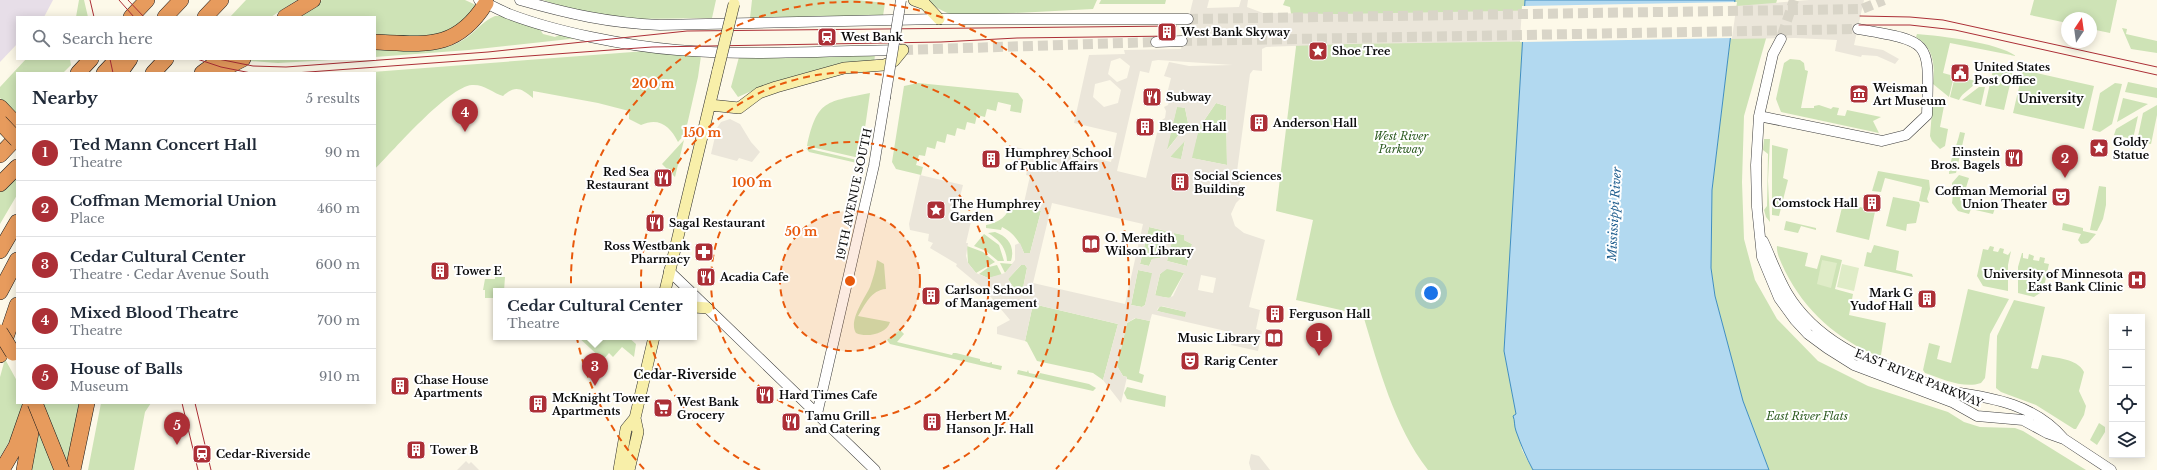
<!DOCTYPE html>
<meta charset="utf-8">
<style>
:root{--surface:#fff;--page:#f2f2f3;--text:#1f2937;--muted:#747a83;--line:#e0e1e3;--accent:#ac2f36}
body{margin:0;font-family:"Libre Baskerville",serif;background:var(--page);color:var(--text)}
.controls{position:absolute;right:12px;bottom:12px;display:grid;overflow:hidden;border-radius:0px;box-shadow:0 2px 10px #0003}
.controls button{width:36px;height:36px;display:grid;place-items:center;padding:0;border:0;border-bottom:1px solid var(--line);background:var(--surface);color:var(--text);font:20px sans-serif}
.compass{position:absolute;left:2061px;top:12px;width:36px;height:36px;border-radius:50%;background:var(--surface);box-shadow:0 2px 10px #0003;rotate:13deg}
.you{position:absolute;left:1431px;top:293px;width:14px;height:14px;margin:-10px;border:3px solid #fff;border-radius:50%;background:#1a73e8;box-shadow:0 0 0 6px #1a73e833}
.badge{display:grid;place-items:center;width:26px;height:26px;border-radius:50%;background:var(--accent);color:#fff;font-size:13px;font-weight:700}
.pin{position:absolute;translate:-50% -33px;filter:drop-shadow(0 1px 2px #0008)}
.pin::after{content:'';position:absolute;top:21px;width:14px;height:12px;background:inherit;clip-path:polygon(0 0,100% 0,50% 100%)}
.popup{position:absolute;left:493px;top:288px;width:204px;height:52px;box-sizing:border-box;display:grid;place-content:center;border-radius:0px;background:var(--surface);filter:drop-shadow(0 1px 3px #0005);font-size:13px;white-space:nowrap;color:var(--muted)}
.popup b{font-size:15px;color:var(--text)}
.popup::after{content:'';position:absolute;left:50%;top:100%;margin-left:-8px;border:8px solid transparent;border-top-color:var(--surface)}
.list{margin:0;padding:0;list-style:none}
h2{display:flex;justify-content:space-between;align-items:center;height:52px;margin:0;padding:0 16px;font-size:17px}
h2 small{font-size:13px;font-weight:400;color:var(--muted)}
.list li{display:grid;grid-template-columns:26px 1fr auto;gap:12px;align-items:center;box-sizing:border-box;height:56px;padding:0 16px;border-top:1px solid var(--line)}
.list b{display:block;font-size:15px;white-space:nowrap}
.list p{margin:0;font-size:13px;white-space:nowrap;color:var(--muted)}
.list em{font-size:13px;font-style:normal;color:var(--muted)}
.icon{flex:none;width:22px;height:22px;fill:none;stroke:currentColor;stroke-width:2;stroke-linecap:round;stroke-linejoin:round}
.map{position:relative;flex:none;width:2157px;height:470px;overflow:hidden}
.search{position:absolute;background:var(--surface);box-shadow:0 2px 10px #0003;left:16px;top:16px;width:360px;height:44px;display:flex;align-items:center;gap:10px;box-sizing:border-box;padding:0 14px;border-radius:0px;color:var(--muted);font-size:15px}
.panel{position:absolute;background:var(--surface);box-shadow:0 2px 10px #0003;left:16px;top:72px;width:360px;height:332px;border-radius:0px}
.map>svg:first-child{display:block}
.industrial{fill:#e7dee8}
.green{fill:#cee3b6}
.pitch{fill:#dfecc7}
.plaza{fill:#ebe6da;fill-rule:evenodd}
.water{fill:#b2d9f0;stroke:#408ec0}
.pier{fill:#fdf9e9}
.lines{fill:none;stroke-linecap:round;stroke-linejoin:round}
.tertiary-tunnel{stroke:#d9d5c8;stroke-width:10;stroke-dasharray:10 5;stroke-linecap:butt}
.tertiary-casing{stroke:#3d3d3d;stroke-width:11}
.secondary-casing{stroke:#2c2c2c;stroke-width:12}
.motorway-casing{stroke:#1b1b1b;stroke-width:16}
.tertiary{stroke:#fff;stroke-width:10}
.secondary{stroke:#f8efa9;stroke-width:11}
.motorway{stroke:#e79b5d;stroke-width:15}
.tram{stroke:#ac2f36;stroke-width:1}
.tertiary-bridge-casing{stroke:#3d3d3d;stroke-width:11;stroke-linecap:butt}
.secondary-bridge-casing{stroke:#2c2c2c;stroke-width:12;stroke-linecap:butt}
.motorway-bridge-casing{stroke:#1b1b1b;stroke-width:16;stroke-linecap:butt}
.tertiary-bridge{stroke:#fff;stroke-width:10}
.secondary-bridge{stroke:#f8efa9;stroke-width:11}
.motorway-bridge{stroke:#e79b5d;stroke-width:15}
.ring{fill:none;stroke:#e8590c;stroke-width:2;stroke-dasharray:7 5}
.labels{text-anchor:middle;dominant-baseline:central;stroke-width:4;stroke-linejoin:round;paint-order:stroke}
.poi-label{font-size:11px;font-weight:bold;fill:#0a0a0a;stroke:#fff;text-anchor:start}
.park-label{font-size:11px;font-style:italic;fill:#2d5b21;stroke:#fff}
.street-label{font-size:11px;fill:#0a0a0a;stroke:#fff}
.neighbourhood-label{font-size:12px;font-weight:bold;fill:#0a0a0a;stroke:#fff}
.water-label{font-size:12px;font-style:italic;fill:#205f8f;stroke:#fff}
.centre{fill:#e8590c;stroke:#fff;stroke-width:2}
.ring-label{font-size:12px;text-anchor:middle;font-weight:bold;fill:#e8590c;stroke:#fff;stroke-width:4;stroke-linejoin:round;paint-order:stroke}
</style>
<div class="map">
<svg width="2157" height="470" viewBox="0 0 2157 470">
<rect width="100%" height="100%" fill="#fdf9e9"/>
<!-- industrial -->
<path class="industrial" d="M 0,0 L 53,0 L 44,17 L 17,17 L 17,44 L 0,62 Z"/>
<!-- green -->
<path class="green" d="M 79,0 L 84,0 L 88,17 L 76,17 Z
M 246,0 L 297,0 L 271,17 L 230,17 Z
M 322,0 L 465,0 L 478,6 L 464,25 L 436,36 L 375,37 L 375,17 L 295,17 Z
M 543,0 L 716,0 L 712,18 L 632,19 L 583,14 Z
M 752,0 L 857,0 L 885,3 L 883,16 L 750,18 Z
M 922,0 L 1097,0 L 1093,9 L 957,16 C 941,12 936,6 922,0 Z
M 1101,0 L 1166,0 L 1165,4 L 1099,4 Z
M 1285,0 L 1525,0 L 1504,351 L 1516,414 L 1515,419 L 1522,450 L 1533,470 L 1428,470 C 1394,426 1379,368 1363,315 L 1296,300 L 1313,220 L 1276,211 L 1296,47 L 1290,7 L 1283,5 Z
M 1735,0 L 1777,0 L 1744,116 L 1742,182 L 1744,239 L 1755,280 L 1777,319 L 1818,361 L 1868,386 L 1948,412 L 1964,422 L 1980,427 L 2015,428 L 2023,431 L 2086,470 L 1769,470 L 1743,401 L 1715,296 L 1711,268 L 1712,190 Z
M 2034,0 L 2117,0 L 2110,33 L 2091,29 L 2091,18 L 2067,18 L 2067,23 L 2030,15 Z
M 495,16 L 501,16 L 539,28 L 543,34 L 555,37 L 561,34 L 579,38 L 469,50 L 375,57 L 375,47 C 404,49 437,56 463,40 C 475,33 482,21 495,16 Z
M 2122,28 L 2127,29 L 2126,34 L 2157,41 L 2157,53 L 2131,49 Z
M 1917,34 C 1941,36 1996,42 2016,56 L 1950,43 L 1943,73 L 1954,76 L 1949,97 L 1933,84 C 1935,65 1934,48 1916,37 Z
M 646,51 L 701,56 L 698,77 L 685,134 L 678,142 C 670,126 659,117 641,125 L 629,119 L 629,111 L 598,103 L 533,91 L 533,98 C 521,88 515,85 503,96 C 493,93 484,84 472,85 C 448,87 394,150 375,169 L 375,73 L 359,73 Z
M 875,55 L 874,63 L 756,89 L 738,97 L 731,87 L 739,57 Z
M 26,59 L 70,59 L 71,65 L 63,73 L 17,73 L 17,114 L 0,98 L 0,87 Z
M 254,59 L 349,59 L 278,63 L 249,61 Z
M 1790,59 L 1800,60 L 1804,63 L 1805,70 L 1808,71 L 1801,108 L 1814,108 L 1814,106 L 1819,105 L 1831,109 L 1833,107 L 1839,108 L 1837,115 L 1845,116 L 1847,110 L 1881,117 L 1873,121 L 1879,133 L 1781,112 L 1776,99 L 1784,63 Z
M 1994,62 L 2009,65 L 2011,69 L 2010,72 L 2012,73 L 2011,79 L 1992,75 Z
M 2023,70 L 2094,86 L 2084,129 L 2013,113 Z
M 1955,76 L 1976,81 C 1972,90 1963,91 1959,100 L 1950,97 Z
M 1991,79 L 2010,84 L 2004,110 L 1985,106 Z
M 2128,82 L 2157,88 L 2157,98 L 2125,92 Z
M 918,83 L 1018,93 L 1023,100 L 1021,113 L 1010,111 L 1011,105 L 998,102 L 996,111 L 987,109 L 985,117 L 977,115 L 975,124 L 967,122 L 965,130 L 957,128 L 955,136 L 947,134 L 945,143 L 937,141 L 935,149 L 927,147 L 925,156 L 919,155 L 916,165 L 923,167 L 921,175 L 896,169 L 892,162 L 904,86 Z
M 2115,83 L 2122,84 L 2112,124 L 2100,132 L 2092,130 L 2100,93 Z
M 1979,87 L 1985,87 L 1981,105 L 1962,100 Z
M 870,93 L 861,156 L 855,157 L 807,146 C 817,99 827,102 870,93 Z
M 2123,98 L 2148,104 L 2117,122 Z
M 1933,99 L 1944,106 L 1940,127 L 1948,129 L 1945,146 L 1940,149 L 1932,141 L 1930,136 Z
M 1216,103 L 1226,106 L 1227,165 L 1191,158 L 1199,128 Z
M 2157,105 L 2157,115 L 2151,144 L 2137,141 L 2143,113 Z
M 1177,106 L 1185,108 L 1188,123 L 1166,151 Z
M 2138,116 L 2133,139 L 2114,135 L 2116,129 Z
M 1960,132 L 1965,133 L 1956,173 L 1949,174 C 1949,161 1957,146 1960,132 Z
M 1764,139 L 1770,139 L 1768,181 L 1770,222 L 1766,217 L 1764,210 L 1767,206 L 1768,154 L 1763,150 Z
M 684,140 L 675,177 L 662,164 Z
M 1185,140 L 1181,160 L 1170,157 Z
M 1772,145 L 1788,149 L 1783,178 L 1788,180 L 1779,216 L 1772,215 Z
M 806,148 L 857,160 L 857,163 L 809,152 Z
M 1878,171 L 1929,180 L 1930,189 L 1927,199 L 1929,203 L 1919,201 L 1922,187 L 1885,178 L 1881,192 L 1872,191 Z
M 17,172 L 17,195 L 0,224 L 0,190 Z
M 1959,175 L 1969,178 L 1965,191 L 1952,188 L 1952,183 Z
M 2099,186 L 2106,187 L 2106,205 L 2103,219 L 2097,231 L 2090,230 Z
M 1953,194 L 1964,197 L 1963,201 L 1995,208 L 1993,214 L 1971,209 L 1969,214 L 1958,211 L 1952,203 Z
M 1893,197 L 1919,202 L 1920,205 L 1916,223 L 1907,224 L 1906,231 L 1886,226 Z
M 1844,199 L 1852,201 L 1852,205 L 1864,208 L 1865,205 L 1876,207 L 1869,240 L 1836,232 Z
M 1011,203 L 1041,211 L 1030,253 L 1024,253 C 1019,241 1014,233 1002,227 L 1001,230 L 986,228 L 986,225 C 999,223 1008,216 1011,203 Z
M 1786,221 L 1816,228 L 1816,230 L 1801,226 L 1798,233 L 1784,230 Z
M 2063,223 L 2083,228 L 2083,231 L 2096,234 L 2088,243 L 2081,244 L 2078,240 L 2081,234 L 2062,230 Z
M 1149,227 L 1166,231 L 1160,258 L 1152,259 L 1149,266 L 1140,264 Z
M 995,232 C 1009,237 1015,247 1011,261 L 1007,261 C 1006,247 999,240 988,233 Z
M 1174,233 L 1184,235 L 1184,240 L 1192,244 L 1187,266 L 1167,261 Z
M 984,234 L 999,245 L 1004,261 L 998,261 L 986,251 L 974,246 Z
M 1874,245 L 1899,251 L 1896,270 L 1912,274 L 1913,277 L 1864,266 L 1867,252 L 1871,253 Z
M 967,246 L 983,252 L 995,262 L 976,273 L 968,263 Z
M 1777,246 L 1808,253 L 1805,266 L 1817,269 L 1821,255 L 1842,260 L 1835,289 L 1853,294 L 1849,315 L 1886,323 L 1881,355 L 1878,356 C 1838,340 1805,311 1785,271 C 1782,264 1776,254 1777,246 Z
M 1990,246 L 1994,247 L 1993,251 L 1998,252 L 2000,248 L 2004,249 L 2003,253 L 2008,255 L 2011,251 L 2008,265 L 2008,291 L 1983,286 L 1977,276 L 1983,249 L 1988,250 Z
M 2022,253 L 2023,253 L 2023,258 L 2028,259 L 2029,254 L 2034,256 L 2033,260 L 2039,261 L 2040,257 L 2045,258 L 2044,263 L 2049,264 L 2043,291 L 2034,297 L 2018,293 L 2018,267 Z
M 877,260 L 884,264 L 886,289 C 871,290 865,305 858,316 L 890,322 C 887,334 866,338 856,333 C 848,321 865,298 870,287 C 873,278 876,269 877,260 Z
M 1000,263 L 1012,264 L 1012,265 L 1005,273 Z
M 997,265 L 1002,275 L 988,278 L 979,274 L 989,267 Z
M 1021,265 L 1025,265 L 1027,268 L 1023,288 L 1020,291 L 1015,290 L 1008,279 Z
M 1167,268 L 1184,273 L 1170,298 L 1155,296 L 1160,274 Z
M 1138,270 L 1153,273 L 1145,305 L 1142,307 L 1131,305 Z
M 495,277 L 505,277 L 504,291 L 496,291 L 496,298 L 485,298 L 485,290 L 483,290 L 485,279 L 495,279 Z
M 1968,289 L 2009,299 L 1990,334 L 1985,378 L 1981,383 C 1964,389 1942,379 1925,373 L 1923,370 L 1929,343 L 1940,346 L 1937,359 L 1951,363 Z
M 2014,300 L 2045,307 L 2031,368 L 2038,369 L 2042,355 C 2055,358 2077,358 2084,372 L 2079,391 L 2086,406 L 2084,415 L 2076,429 L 2074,429 L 2036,405 L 2001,392 L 1996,388 L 1997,336 Z
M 1033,304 L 1118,324 L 1103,380 L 1093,373 L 1037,361 L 1027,342 L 1025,341 Z
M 1160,306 L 1187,312 L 1185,318 L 1157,311 Z
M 1136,318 L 1150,321 L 1139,373 L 1144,375 L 1142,383 L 1127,379 L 1127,377 L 1123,376 L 1117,366 L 1127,323 Z
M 900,330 L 904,334 L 897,342 L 952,355 L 953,353 L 956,353 L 980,359 L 980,361 L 989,363 L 992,362 L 992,364 L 1002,366 L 1001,370 L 890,344 L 887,340 Z
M 578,337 L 628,337 L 636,344 L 634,357 L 622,347 L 613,357 L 609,353 L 603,360 Z
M 5,359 L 17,381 L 17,403 L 25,403 L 10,440 L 0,457 L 0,377 Z
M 1018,370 L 1027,372 L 1028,370 L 1029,373 L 1039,375 L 1040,373 L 1089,384 L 1096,388 L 1093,391 L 1017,374 Z
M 1127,387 L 1166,396 L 1165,407 L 1127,399 L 1124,393 Z
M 43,403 L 82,403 L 68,468 L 46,411 Z
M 101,403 L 151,403 L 145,412 L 134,470 L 88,470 Z
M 2099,423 L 2105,427 L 2105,432 L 2097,445 L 2090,440 Z
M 38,424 L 57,470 L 29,470 Z"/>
<!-- pitch -->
<path class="pitch" d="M 1822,260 L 1837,263 L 1831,288 L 1817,284 Z
M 1842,264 L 1859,268 L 1854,291 L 1837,287 Z"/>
<!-- plaza -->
<path class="plaza" d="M 1193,0 L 1209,0 L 1207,8 L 1239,7 L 1241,0 L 1248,0 L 1247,7 L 1263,13 L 1338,14 L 1724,7 L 1809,0 L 1864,0 L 1854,45 L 1883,50 L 1899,59 L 1895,64 L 1877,56 L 1862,55 L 1861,57 L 1835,51 L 1837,40 L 1795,38 L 1349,44 L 1266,47 L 1262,49 L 1262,71 L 1253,70 L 1250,74 L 1236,179 L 1240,180 L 1239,185 L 1246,187 L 1244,195 L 1236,203 L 1231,214 L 1235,226 L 1244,233 L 1265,240 L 1249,307 L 1260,310 L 1256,329 L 1262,331 L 1258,351 L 1231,345 L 1234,334 L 1230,332 L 1152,314 L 1150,321 L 1135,318 L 1127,323 L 1117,366 L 1123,376 L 1127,377 L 1121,403 L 1103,380 L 1118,324 L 1033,304 L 1025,341 L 997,334 L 997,327 L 1010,320 L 985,290 L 956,266 L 957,264 L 930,248 L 933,243 L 928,241 L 929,234 L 910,230 L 909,224 L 920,175 L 963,185 L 956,213 L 972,217 L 966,243 L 968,243 L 966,256 L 968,263 L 976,273 L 988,278 L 1005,273 L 1015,260 L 1015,245 L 1017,244 L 1020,243 L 1024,253 L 1030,253 L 1041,211 L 1023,207 L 1030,176 L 1026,175 L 1027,171 L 1023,170 L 1024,166 L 1020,165 L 1021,161 L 1017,160 L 1018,156 L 1014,155 L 1015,151 L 1010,150 L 1011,146 L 1065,159 L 1067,152 L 1111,162 L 1117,133 L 1074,123 L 1089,55 L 1125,54 L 1124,50 L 1181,49 ZM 1120,58 L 1130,66 L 1127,78 L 1117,82 L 1108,74 L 1111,61 ZM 1158,60 L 1233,65 L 1189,66 L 1169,62 L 1164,76 L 1171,78 L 1167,94 L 1170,98 L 1168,105 L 1164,107 L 1166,111 L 1165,118 L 1162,120 L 1163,123 L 1161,130 L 1157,133 L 1146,178 L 1117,171 L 1140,71 L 1149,73 L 1152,61 ZM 1110,80 L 1121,90 L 1118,103 L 1104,107 L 1093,97 L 1095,84 ZM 1216,103 L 1226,106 L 1227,165 L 1192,158 L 1199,128 ZM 1177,107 L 1185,108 L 1188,123 L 1167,150 ZM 1185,141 L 1181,159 L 1170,157 ZM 1052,203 L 1143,224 L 1125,304 L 1033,283 ZM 1149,227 L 1166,231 L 1160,258 L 1152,259 L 1149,266 L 1140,264 ZM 1174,233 L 1184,235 L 1184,240 L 1192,244 L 1187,266 L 1167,261 ZM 1021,265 L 1025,265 L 1027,268 L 1023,288 L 1020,291 L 1015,290 L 1008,279 ZM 1167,269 L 1184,273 L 1173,296 L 1168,298 L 1155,295 L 1160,274 ZM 1138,270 L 1152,273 L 1145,305 L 1142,307 L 1131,305 ZM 1201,275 L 1216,278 L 1213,293 L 1198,290 ZM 1162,306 L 1186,312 L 1185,317 L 1157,311 L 1158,308 Z
M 730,119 L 740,124 L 751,142 L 760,152 L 752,162 L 739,158 L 737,161 L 711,154 L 717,128 L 721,122 Z
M 1251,454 L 1259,456 L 1270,470 L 1251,470 L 1249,463 Z
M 466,461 L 469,464 L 471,462 L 479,470 L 457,470 Z"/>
<!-- water -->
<path class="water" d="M 1525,0 L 1735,0 L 1712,190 L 1711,268 L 1715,296 L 1743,401 L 1769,470 L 1533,470 C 1526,457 1521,445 1516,431 C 1514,426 1515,420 1513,416 L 1516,414 L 1504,351 Z"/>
<!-- pier -->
<path class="pier" d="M 1737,2 L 1732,38 L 1520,42 L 1522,6 Z"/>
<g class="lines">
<!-- tertiary-tunnel -->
<path class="tertiary-tunnel" d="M 1188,19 L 1862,9 L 1884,0
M 1782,35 L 1794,0
M 1182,41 L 1858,29
M 903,50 L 1156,42"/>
<defs>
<path id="tertiary" d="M 479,0 C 489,4 499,10 509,14 C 556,32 627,46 677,50 C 751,56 827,51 901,50
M 520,0 C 569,14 609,23 660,25 L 939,19 L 1188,19
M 1781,39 L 1773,54 L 1759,116 L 1756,165 L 1757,207 L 1762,257 L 1779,298 L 1795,320 L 1808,334 L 1827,348 L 1854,365 L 1952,402 L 1977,416 L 2023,420 L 2047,433 L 2064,439 L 2111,470
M 1156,42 L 1182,41
M 1759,116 L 1882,141 L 1906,135 L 1927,115 C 1929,40 1933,42 1858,29
M 1763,241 C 1771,258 1777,276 1787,293 C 1815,340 1866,362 1915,379 C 1927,383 1940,389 1953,392 C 1995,398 2035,405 2064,439
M 669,271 L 690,291
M 694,295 L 875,470
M 817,414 L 874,165 L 885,98"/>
<path id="secondary" d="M 914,0 L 925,4 L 939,19
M 710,105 L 739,108 L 759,93 L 776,87 L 844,68 L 884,65 L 894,61 L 903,50
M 665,291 L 718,70
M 694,307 L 707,308
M 619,470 L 626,429 L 635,418
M 629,470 L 638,432 L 635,418 L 654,337"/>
<path id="motorway" d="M 131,17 L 147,0
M 165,17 L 181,0
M 205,17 L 221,0
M 285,17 L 313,0
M 375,42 C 425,44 456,51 486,3
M 78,73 L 91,59
M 104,73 L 117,59
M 120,73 L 130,59
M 153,73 L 166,59
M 202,73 L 221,59
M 216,73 L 243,59
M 0,107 L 17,125
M 0,155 L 17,137
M 0,184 L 17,167
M 0,251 L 17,222
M 0,292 L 17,260
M 0,355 L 17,305
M 2,470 L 16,446 L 31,403
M 24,470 L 33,422
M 73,470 L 87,403"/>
</defs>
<!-- tertiary casing -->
<use href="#tertiary" class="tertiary-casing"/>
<!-- secondary casing -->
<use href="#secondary" class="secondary-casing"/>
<!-- motorway casing -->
<use href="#motorway" class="motorway-casing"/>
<!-- tertiary -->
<use href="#tertiary" class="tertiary"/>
<!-- secondary -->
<use href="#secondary" class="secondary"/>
<!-- motorway -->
<use href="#motorway" class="motorway"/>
<!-- tram -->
<path class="tram" d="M 90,0 L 94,17
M 119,0 L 134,17
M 128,0 L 144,17
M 1860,16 L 1910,17 L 1943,20 L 2157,67
M 1859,25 L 1910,25 L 1955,30 L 2157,75
M 110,59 L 113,73
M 197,59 L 221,67 L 251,73
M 218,59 L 253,66 L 286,67 L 488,52 L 687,31 L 1176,26
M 295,73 L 652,47 L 941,42 L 1017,38 L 1174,36
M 182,403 L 198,470
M 195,403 L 211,470"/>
<defs>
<path id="tertiary-bridge" d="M 885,98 L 901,0"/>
<path id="secondary-bridge" d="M 718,70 L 734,4"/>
<path id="motorway-bridge" d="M 0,122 L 17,140
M 0,332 L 13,353
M 35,403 L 62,470"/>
</defs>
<!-- tertiary-bridge casing -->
<use href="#tertiary-bridge" class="tertiary-bridge-casing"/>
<!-- secondary-bridge casing -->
<use href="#secondary-bridge" class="secondary-bridge-casing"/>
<!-- motorway-bridge casing -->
<use href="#motorway-bridge" class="motorway-bridge-casing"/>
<!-- tertiary-bridge -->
<use href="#tertiary-bridge" class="tertiary-bridge"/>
<!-- secondary-bridge -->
<use href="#secondary-bridge" class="secondary-bridge"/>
<!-- motorway-bridge -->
<use href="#motorway-bridge" class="motorway-bridge"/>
</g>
<!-- distance rings -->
<circle cx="850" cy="281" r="70" fill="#e8590c" fill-opacity=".12"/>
<g class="ring">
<circle cx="850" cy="281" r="70"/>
<circle cx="850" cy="281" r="139"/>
<path d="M760 470A209 209 0 1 1 940 470"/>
<path d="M644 469A279 279 0 1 1 1056 469"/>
</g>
<!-- icons -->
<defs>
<symbol id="building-square" viewBox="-11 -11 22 22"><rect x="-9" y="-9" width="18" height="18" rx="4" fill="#ac2f36" stroke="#fff"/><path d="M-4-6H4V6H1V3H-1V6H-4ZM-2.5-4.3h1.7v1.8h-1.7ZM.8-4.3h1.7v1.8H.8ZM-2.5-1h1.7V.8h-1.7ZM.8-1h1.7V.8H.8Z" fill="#fff"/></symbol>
<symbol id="station-square" viewBox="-11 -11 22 22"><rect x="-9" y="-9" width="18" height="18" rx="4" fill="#ac2f36" stroke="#fff"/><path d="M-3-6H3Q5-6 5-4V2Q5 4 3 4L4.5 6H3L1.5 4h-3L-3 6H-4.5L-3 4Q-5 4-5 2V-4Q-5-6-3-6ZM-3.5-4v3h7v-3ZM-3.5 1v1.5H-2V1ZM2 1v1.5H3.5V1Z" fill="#fff"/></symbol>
<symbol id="sight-square" viewBox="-11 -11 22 22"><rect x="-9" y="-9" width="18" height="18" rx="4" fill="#ac2f36" stroke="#fff"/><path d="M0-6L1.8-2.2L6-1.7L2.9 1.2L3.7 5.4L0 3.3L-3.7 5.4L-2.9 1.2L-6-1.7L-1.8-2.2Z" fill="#fff"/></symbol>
<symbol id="civic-square" viewBox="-11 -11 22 22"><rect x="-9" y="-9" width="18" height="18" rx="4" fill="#ac2f36" stroke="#fff"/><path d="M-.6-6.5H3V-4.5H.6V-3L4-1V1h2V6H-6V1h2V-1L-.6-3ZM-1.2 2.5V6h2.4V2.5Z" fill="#fff"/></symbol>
<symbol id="museum-square" viewBox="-11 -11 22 22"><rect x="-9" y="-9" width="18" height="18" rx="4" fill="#ac2f36" stroke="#fff"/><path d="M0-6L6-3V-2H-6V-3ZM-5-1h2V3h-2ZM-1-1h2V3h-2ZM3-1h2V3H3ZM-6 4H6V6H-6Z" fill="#fff"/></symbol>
<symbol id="restaurant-square" viewBox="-11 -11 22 22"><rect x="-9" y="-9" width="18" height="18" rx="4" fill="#ac2f36" stroke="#fff"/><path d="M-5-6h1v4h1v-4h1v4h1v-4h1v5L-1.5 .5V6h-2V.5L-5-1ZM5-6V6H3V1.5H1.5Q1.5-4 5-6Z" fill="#fff"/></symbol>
<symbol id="theatre-square" viewBox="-11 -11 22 22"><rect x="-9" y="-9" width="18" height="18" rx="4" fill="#ac2f36" stroke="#fff"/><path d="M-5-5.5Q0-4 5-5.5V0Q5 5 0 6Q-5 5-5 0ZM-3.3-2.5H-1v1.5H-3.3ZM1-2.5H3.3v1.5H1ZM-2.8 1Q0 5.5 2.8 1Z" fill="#fff"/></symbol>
<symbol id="library-square" viewBox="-11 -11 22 22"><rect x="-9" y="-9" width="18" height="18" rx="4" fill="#ac2f36" stroke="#fff"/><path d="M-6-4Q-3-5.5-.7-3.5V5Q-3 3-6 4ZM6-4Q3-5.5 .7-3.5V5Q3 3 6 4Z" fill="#fff"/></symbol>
<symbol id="pharmacy-square" viewBox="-11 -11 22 22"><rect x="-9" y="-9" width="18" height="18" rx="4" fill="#ac2f36" stroke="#fff"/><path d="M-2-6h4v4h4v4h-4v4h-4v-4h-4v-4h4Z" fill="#fff"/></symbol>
<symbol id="hospital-square" viewBox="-11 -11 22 22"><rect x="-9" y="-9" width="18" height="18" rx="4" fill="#ac2f36" stroke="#fff"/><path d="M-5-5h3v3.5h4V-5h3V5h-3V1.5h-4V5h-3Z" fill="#fff"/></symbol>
<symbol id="supermarket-square" viewBox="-11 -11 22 22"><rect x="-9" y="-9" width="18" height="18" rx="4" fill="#ac2f36" stroke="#fff"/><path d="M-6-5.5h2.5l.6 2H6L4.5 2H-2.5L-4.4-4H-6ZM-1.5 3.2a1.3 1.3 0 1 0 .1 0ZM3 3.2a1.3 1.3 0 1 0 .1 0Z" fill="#fff"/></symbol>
</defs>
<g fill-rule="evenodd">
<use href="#building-square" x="1156" y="21" width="22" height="22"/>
<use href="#station-square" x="816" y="26" width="22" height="22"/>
<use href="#sight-square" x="1307" y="40" width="22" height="22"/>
<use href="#civic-square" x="1949" y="62" width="22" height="22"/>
<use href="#museum-square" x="1848" y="83" width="22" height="22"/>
<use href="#restaurant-square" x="1141" y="86" width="22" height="22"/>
<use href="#building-square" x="1248" y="112" width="22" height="22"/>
<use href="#building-square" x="1134" y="116" width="22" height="22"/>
<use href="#sight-square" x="2088" y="137" width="22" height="22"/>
<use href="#restaurant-square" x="2003" y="147" width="22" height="22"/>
<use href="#building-square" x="980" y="148" width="22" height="22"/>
<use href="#restaurant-square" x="652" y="167" width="22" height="22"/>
<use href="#building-square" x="1169" y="171" width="22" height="22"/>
<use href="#theatre-square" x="2050" y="186" width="22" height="22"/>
<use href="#building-square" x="1861" y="192" width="22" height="22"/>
<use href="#sight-square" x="925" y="199" width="22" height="22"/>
<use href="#restaurant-square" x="644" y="212" width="22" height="22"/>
<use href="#library-square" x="1080" y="233" width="22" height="22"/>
<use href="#pharmacy-square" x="693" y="241" width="22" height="22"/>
<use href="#building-square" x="429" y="260" width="22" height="22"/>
<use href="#restaurant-square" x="695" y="266" width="22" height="22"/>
<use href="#hospital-square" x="2126" y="269" width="22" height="22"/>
<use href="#building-square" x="920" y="285" width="22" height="22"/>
<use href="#building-square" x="1916" y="288" width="22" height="22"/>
<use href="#building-square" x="1264" y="303" width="22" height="22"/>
<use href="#library-square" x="1263" y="327" width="22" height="22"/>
<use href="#theatre-square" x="1179" y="350" width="22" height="22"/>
<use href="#building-square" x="389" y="375" width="22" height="22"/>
<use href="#restaurant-square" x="754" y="384" width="22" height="22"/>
<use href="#building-square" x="527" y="393" width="22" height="22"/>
<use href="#supermarket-square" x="652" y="397" width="22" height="22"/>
<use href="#restaurant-square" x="780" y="411" width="22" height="22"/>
<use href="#building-square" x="921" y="411" width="22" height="22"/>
<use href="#building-square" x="405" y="439" width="22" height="22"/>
<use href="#station-square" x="191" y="443" width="22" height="22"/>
</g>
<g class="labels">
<!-- poi labels -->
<g class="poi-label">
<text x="1181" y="32">West Bank Skyway</text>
<text x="841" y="37">West Bank</text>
<text x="1332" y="51">Shoe Tree</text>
<text x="1974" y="67">United States<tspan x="1974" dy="13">Post Office</tspan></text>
<text x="1873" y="88">Weisman<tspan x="1873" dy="13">Art Museum</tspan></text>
<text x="1166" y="97">Subway</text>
<text x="1273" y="123">Anderson Hall</text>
<text x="1159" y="127">Blegen Hall</text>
<text x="2113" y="142">Goldy<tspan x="2113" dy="13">Statue</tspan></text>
<text x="2000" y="152" text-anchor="end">Einstein<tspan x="2000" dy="13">Bros. Bagels</tspan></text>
<text x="1005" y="153">Humphrey School<tspan x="1005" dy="13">of Public Affairs</tspan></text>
<text x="649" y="172" text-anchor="end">Red Sea<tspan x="649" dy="13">Restaurant</tspan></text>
<text x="1194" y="176">Social Sciences<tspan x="1194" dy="13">Building</tspan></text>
<text x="2047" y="191" text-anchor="end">Coffman Memorial<tspan x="2047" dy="13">Union Theater</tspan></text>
<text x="1858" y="203" text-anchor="end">Comstock Hall</text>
<text x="950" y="204">The Humphrey<tspan x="950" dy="13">Garden</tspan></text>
<text x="669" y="223">Sagal Restaurant</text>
<text x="1105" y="238">O. Meredith<tspan x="1105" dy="13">Wilson Library</tspan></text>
<text x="690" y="246" text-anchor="end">Ross Westbank<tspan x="690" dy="13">Pharmacy</tspan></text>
<text x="454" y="271">Tower E</text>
<text x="2123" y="274" text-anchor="end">University of Minnesota<tspan x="2123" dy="13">East Bank Clinic</tspan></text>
<text x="720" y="277">Acadia Cafe</text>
<text x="945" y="290">Carlson School<tspan x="945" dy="13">of Management</tspan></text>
<text x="1913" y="293" text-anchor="end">Mark G<tspan x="1913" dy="13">Yudof Hall</tspan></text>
<text x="1289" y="314">Ferguson Hall</text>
<text x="1260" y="338" text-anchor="end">Music Library</text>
<text x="1204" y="361">Rarig Center</text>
<text x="414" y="380">Chase House<tspan x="414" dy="13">Apartments</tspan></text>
<text x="779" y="395">Hard Times Cafe</text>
<text x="552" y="398">McKnight Tower<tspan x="552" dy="13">Apartments</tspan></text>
<text x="677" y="402">West Bank<tspan x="677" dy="13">Grocery</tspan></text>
<text x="805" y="416">Tamu Grill<tspan x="805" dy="13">and Catering</tspan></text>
<text x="946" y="416">Herbert M.<tspan x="946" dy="13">Hanson Jr. Hall</tspan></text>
<text x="430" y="450">Tower B</text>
<text x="216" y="454">Cedar-Riverside</text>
</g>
<!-- park labels -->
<g class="park-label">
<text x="1401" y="136">West River<tspan x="1401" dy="13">Parkway</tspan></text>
<text x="1807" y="416">East River Flats</text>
</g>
<!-- street labels -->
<g class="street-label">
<text transform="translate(854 194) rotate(-78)">19TH AVENUE SOUTH</text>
<text transform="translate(1919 378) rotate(22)">EAST RIVER PARKWAY</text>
</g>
<!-- neighbourhood labels -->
<g class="neighbourhood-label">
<text x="2051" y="98">University</text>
<text x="685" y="374">Cedar-Riverside</text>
</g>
<!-- water labels -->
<g class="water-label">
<text transform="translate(1614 214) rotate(-87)">Mississippi River</text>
</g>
</g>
<circle cx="850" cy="281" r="6" class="centre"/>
<g class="ring-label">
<text x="653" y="88">200 m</text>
<text x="702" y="137">150 m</text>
<text x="752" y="187">100 m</text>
<text x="801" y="236">50 m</text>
</g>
</svg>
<div class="controls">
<button>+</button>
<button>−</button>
<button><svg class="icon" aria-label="locate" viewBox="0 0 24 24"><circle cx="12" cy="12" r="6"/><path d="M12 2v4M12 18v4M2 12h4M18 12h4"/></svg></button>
<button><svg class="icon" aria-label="layers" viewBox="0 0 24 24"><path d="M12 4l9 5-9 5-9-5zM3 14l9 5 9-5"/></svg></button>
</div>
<svg class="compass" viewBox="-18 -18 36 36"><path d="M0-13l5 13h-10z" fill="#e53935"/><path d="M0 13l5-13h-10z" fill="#747a83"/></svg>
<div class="you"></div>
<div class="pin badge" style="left:1319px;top:356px">1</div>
<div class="pin badge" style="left:2065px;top:178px">2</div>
<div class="pin badge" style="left:595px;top:386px">3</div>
<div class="popup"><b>Cedar Cultural Center</b>Theatre</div>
<div class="pin badge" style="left:465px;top:132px">4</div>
<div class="pin badge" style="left:177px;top:445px">5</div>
<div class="search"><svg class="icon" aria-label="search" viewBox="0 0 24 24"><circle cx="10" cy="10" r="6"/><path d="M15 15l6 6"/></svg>Search here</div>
<section class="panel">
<h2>Nearby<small>5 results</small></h2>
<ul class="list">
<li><span class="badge">1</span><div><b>Ted Mann Concert Hall</b><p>Theatre</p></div><em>90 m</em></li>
<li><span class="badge">2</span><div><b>Coffman Memorial Union</b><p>Place</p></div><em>460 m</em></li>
<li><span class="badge">3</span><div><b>Cedar Cultural Center</b><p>Theatre · Cedar Avenue South</p></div><em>600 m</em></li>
<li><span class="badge">4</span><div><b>Mixed Blood Theatre</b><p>Theatre</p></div><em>700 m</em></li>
<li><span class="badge">5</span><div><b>House of Balls</b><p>Museum</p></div><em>910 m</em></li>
</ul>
</section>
</div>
